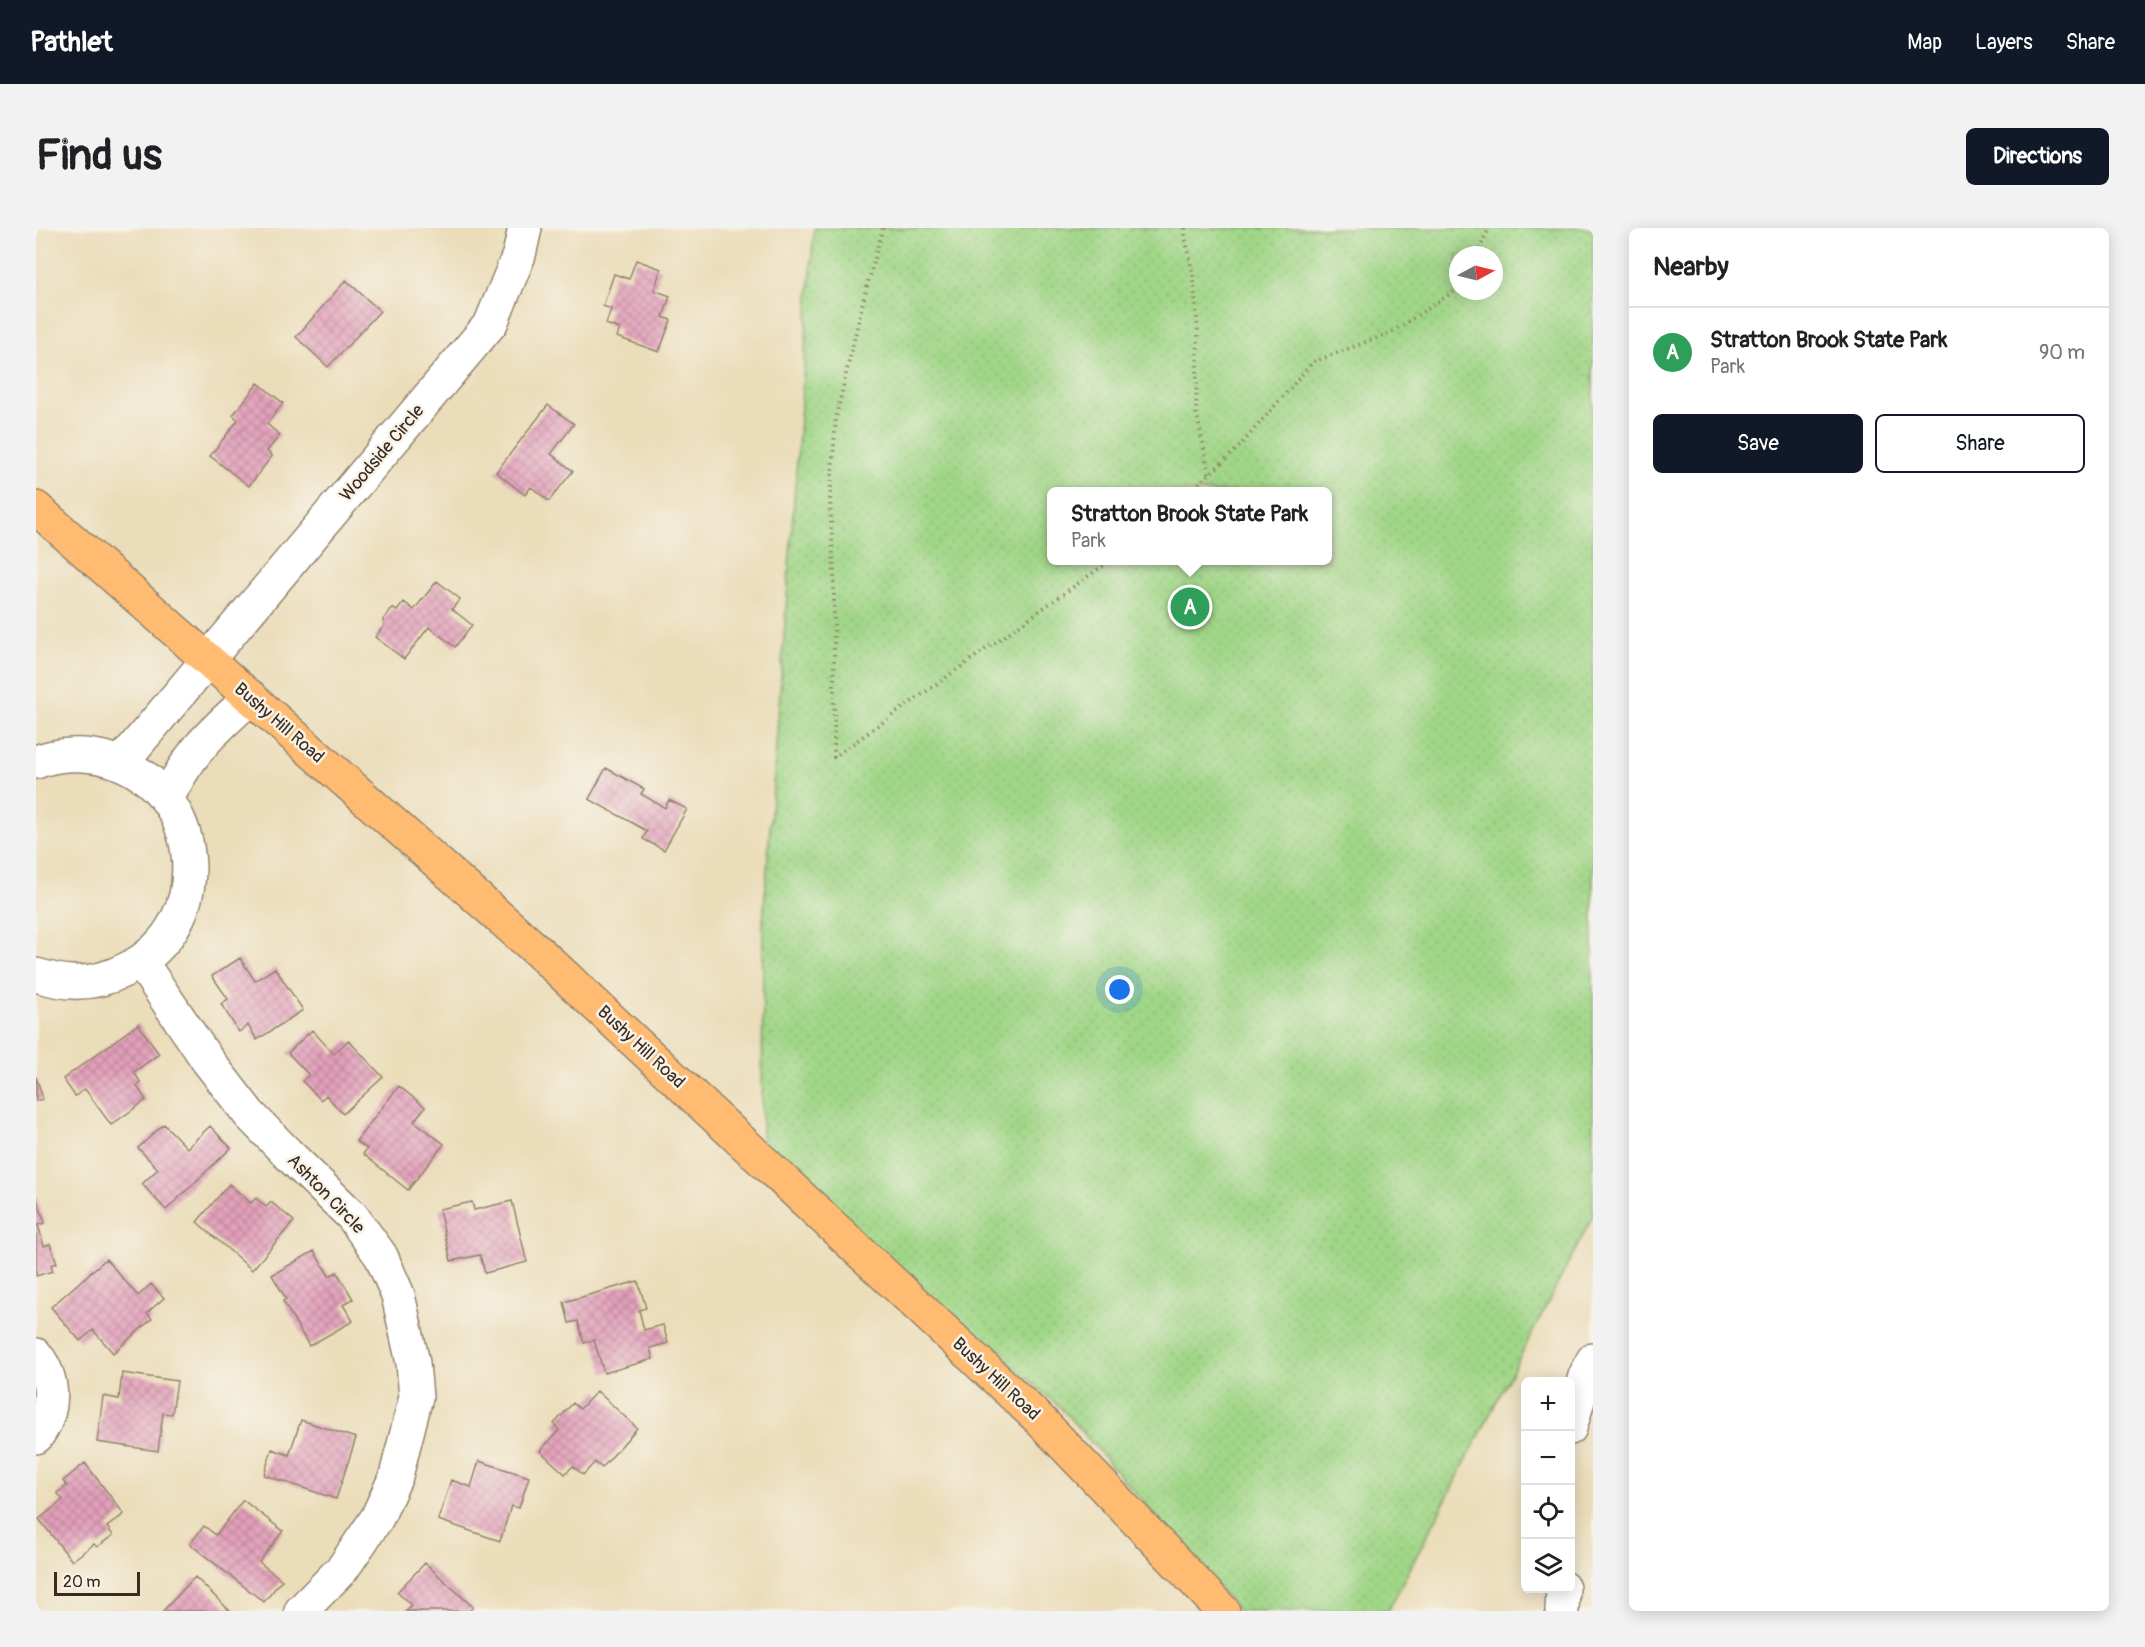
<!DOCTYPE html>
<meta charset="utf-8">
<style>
:root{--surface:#fff;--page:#f2f2f2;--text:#202124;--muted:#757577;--line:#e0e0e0;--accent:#111827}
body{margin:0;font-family:Pangolin,sans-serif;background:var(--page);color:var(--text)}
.controls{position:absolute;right:18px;bottom:18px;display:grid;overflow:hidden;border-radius:9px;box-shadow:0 3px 15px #0003}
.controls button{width:54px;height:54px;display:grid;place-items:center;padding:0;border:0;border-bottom:2px solid var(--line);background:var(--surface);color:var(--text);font:30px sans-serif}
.compass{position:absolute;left:1413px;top:18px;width:54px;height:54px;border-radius:50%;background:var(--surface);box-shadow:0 3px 15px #0003;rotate:83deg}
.scale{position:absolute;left:18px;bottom:15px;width:86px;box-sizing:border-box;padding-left:6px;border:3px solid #3b2a1e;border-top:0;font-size:16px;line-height:21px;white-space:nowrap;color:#3b2a1e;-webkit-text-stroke:4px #f7f3e8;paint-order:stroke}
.you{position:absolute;left:1084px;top:762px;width:21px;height:21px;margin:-15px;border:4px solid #fff;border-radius:50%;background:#1a73e8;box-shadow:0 0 0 9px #1a73e833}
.badge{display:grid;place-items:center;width:39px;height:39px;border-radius:50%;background:var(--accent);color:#fff;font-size:20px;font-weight:700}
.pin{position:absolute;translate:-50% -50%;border:3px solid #fff;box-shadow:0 2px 6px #0006}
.popup{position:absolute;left:1011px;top:259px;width:285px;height:78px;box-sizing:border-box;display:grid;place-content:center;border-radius:9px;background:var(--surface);filter:drop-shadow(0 2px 4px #0005);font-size:20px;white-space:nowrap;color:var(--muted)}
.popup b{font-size:22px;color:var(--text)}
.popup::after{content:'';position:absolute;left:50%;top:100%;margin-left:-12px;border:12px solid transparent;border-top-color:var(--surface)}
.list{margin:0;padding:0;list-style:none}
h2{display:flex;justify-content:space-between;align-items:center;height:78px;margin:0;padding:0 24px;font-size:26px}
h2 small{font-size:20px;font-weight:400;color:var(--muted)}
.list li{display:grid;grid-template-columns:39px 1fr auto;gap:18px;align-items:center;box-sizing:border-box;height:90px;padding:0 24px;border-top:2px solid var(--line)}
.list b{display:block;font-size:22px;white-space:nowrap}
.list p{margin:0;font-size:20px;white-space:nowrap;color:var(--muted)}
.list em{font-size:20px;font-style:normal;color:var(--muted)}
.actions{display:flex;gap:12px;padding:18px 24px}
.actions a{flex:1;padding:14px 0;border:2px solid var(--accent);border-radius:9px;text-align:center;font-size:21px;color:var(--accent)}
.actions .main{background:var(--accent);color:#fff}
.icon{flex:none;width:33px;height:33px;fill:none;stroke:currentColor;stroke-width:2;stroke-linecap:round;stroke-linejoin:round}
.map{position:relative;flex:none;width:1557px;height:1383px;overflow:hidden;border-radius:9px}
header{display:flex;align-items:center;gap:36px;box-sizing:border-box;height:84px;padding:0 30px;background:var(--accent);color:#fff}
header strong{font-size:28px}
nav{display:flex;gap:33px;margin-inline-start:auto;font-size:21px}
.intro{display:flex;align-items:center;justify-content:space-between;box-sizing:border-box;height:144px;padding:0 36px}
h1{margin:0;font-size:42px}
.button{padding:15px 27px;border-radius:9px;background:var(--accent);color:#fff;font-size:21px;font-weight:700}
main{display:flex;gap:36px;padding:0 36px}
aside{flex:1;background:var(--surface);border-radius:9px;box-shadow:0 3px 15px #0003}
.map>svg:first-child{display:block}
.park{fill:url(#park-dots);stroke:#6e8052;stroke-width:1.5;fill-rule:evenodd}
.building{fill:url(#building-cross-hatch)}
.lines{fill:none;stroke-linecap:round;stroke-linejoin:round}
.minor-casing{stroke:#93846c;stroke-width:36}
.major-casing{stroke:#93846c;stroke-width:36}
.path{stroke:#93846c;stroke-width:4;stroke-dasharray:1.5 4.5;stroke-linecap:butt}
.minor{stroke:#fff;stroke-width:33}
.major{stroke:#ffbb71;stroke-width:33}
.labels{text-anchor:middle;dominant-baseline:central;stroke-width:5;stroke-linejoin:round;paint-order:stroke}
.street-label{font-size:18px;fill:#3b2a1e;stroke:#f7f3e8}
</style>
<header>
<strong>Pathlet</strong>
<nav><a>Map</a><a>Layers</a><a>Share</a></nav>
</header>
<div class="intro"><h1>Find us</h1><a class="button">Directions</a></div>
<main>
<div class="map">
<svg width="1557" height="1383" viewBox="0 0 1557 1383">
<defs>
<pattern id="park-dots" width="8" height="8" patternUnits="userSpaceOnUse" patternTransform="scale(1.5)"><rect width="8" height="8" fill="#a0d687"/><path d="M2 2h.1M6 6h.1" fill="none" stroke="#8bb874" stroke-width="1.8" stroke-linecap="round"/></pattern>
<pattern id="building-cross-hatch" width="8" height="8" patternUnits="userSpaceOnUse" patternTransform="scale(1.5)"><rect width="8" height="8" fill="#e3a0bb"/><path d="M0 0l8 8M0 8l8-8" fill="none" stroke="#b98397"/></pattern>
</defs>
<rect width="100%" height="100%" fill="#f7f3e8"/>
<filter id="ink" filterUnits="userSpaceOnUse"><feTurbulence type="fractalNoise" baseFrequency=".0167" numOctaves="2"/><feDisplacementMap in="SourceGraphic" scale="12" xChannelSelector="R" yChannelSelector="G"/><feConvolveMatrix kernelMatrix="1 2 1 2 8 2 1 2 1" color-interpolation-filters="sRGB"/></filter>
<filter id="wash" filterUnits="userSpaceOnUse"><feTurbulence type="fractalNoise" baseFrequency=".008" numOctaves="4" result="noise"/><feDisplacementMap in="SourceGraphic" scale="24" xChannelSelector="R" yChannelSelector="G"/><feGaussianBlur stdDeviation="1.35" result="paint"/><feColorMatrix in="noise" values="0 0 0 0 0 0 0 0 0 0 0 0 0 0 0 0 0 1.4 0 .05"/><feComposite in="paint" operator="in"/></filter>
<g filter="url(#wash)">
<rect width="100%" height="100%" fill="#ebddba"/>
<!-- park -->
<path class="park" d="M 778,0 L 1557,0 L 1557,988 L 1352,1383 L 1203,1383 L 1025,1180 L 939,1105 L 839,1028 L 726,914 L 727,695 ZM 1422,27 L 1458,27 L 1458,63 L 1422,63 ZM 1016,264 L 1292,264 L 1292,332 L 1016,332 Z"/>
<g id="blocks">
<!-- building -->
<path class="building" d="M 600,32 L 625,41 L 618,62 L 634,68 L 627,89 L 635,92 L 623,124 L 581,109 L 584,101 L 570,96 L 575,81 L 567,78 L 578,46 L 593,51 Z
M 310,52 L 344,83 L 292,139 L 260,109 Z
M 222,155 L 247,175 L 231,196 L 244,207 L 231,223 L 236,228 L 213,258 L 174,228 L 202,192 L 197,187 Z
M 512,177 L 538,196 L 515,226 L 537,243 L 513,273 L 495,259 L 489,267 L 460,244 Z
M 401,353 L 424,371 L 416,381 L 436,397 L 419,419 L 393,399 L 368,431 L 339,409 L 348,398 L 347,392 L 356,380 L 361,383 L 368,374 L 378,382 Z
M 570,540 L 608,561 L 605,566 L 629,580 L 633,572 L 651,581 L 628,622 L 607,611 L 611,603 L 553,571 Z
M 204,730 L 219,753 L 239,740 L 267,782 L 221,812 L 212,797 L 203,804 L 185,776 L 192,771 L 176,748 Z
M 102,796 L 123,826 L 98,844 L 105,855 L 101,858 L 110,872 L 75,897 L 49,861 L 39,868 L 27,851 Z
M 276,802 L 298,826 L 312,812 L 347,849 L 307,886 L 290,867 L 285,872 L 266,853 L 273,847 L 252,825 Z
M 0,849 L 7,871 L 0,873 Z
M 363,858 L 389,879 L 378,893 L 408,916 L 372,962 L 327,926 L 331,921 L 320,913 Z
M 128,896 L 151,920 L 174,898 L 195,920 L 130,982 L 106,956 L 122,941 L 102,920 Z
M 193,956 L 215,975 L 220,970 L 230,979 L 235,974 L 258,993 L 216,1042 L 161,994 Z
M 0,968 L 9,995 L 2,997 L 8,1018 L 14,1016 L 21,1035 L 15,1037 L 17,1043 L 0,1048 Z
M 476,973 L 491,1034 L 449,1045 L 444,1027 L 415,1033 L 403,981 L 436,974 L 438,982 Z
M 278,1023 L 293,1048 L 301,1044 L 317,1071 L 307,1077 L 317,1093 L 273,1118 L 247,1073 L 250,1071 L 236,1047 Z
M 70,1031 L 102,1068 L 115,1056 L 128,1070 L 111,1085 L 116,1091 L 77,1125 L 57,1102 L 44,1113 L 15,1079 Z
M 602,1053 L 610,1080 L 603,1082 L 608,1102 L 627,1097 L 632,1115 L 614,1120 L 617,1131 L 568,1145 L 558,1112 L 548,1115 L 542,1093 L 533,1095 L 528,1074 Z
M 86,1145 L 141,1153 L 136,1186 L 127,1185 L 122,1223 L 61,1214 L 67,1168 L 83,1171 Z
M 561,1163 L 601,1200 L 566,1240 L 559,1234 L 547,1247 L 537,1238 L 529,1246 L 504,1223 L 523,1202 L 518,1196 L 537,1175 L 544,1181 Z
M 265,1192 L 320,1210 L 300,1271 L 228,1247 L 236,1221 L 253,1227 Z
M 443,1233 L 493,1249 L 483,1280 L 475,1278 L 464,1313 L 402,1292 L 415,1252 L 435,1259 Z
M 49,1235 L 88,1286 L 71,1299 L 77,1307 L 61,1319 L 58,1316 L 36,1333 L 3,1291 L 27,1272 L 21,1265 L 31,1258 L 27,1253 Z
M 207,1272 L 247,1303 L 223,1334 L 246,1352 L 228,1374 L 154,1316 L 168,1298 L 180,1307 Z
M 389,1335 L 437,1379 L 433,1383 L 370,1383 L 375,1377 L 361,1364 Z
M 159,1349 L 194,1383 L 127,1383 Z"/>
</g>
</g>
<g filter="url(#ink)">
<use href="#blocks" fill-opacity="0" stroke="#93846c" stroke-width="1.5"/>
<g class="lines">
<defs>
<path id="minor" d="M 0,534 C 22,525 49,525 72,531 C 171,560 182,698 89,742 C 73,750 54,755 36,754 C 24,754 11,750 0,747
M 85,535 L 455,95 L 483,27 L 489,0
M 131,571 C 153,524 177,503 215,469
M 105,734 L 172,833 L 213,886 L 251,925 L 316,988 L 345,1028 L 362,1067 L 377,1135 L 380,1169 L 360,1248 L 341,1290 L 307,1340 L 265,1383
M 0,1127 C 20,1152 19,1184 0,1209
M 1534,1200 L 1549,1148 L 1557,1132
M 1526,1383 L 1527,1360"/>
<path id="major" d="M 0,280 L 504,725 L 1002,1190 L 1187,1383"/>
</defs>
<!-- minor casing -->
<use href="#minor" class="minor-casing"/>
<!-- major casing -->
<use href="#major" class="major-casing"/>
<!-- path -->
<path class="path" d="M 847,0 L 829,65 L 800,189 L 794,274 L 798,344 L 798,529 L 1075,332
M 1149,0 L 1149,9 L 1157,46 L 1162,104 L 1160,183 L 1173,245
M 1441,27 L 1453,0
M 1154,264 L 1203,219 L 1277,134 L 1354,105 L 1422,61"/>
<!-- minor -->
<use href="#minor" class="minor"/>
<!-- major -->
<use href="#major" class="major"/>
</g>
</g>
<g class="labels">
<!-- street labels -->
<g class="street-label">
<text transform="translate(346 225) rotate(-50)">Woodside Circle</text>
<text transform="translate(243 495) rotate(41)">Bushy Hill Road</text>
<text transform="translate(605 819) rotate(43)">Bushy Hill Road</text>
<text transform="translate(290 966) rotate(46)">Ashton Circle</text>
<text transform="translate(960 1151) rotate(43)">Bushy Hill Road</text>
</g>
</g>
</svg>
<div class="controls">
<button>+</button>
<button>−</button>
<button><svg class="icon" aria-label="locate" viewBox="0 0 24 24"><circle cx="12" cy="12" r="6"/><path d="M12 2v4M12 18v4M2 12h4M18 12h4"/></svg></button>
<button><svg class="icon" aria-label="layers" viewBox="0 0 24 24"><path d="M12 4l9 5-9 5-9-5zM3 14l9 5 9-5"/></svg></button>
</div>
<svg class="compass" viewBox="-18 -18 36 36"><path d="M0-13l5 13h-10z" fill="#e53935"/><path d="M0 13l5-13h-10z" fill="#757577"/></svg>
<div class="scale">20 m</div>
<div class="you"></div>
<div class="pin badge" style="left:1154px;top:379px;background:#2e9e5b">A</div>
<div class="popup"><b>Stratton Brook State Park</b>Park</div>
</div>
<aside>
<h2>Nearby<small></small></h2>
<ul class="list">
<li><span class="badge" style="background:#2e9e5b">A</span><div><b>Stratton Brook State Park</b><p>Park</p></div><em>90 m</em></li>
</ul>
<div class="actions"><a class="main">Save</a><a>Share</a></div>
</aside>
</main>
